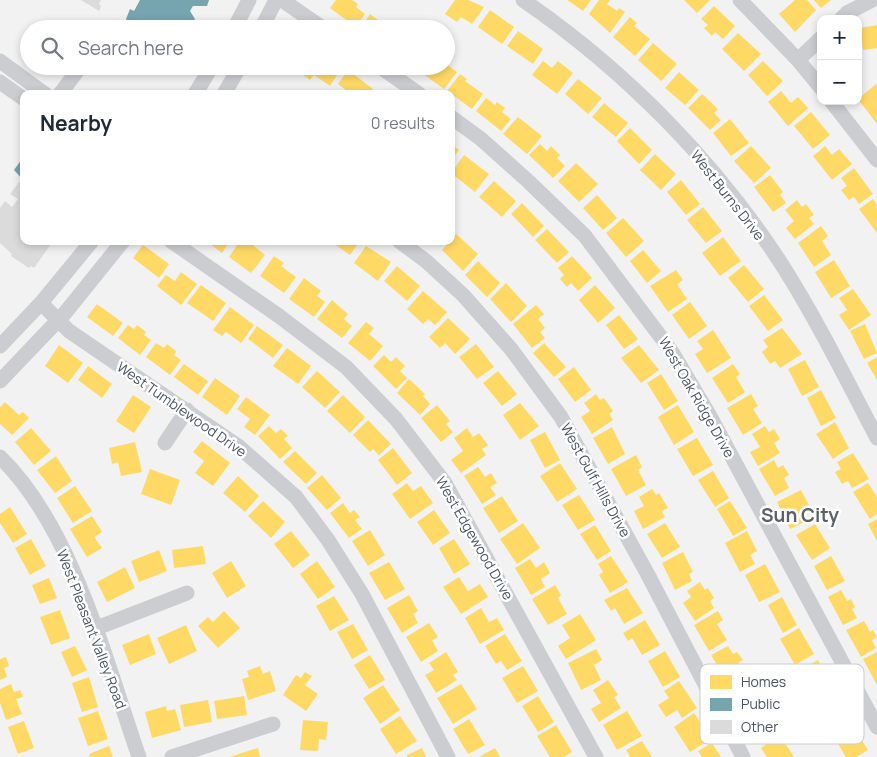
<!DOCTYPE html>
<meta charset="utf-8">
<style>
:root{--surface:#fff;--page:#f6f6f7;--text:#1f2937;--muted:#747a83;--line:#e0e1e3}
body{margin:0;font-family:Manrope,sans-serif;background:var(--page);color:var(--text)}
.controls{position:absolute;right:15px;top:15px;display:grid;overflow:hidden;border-radius:10px;box-shadow:0 2px 8px #0003}
.controls button{width:45px;height:45px;display:grid;place-items:center;padding:0;border:0;border-bottom:1px solid var(--line);background:var(--surface);color:var(--text);font:25px sans-serif}
.list{margin:0;padding:0;list-style:none}
h2{display:flex;justify-content:space-between;align-items:center;height:65px;margin:0;padding:0 20px;font-size:21px}
h2 small{font-size:16px;font-weight:400;color:var(--muted)}
.icon{flex:none;width:28px;height:28px;fill:none;stroke:currentColor;stroke-width:2;stroke-linecap:round;stroke-linejoin:round}
.map{position:relative;flex:none;width:877px;height:757px;overflow:hidden}
.search{position:absolute;background:var(--surface);box-shadow:0 2px 8px #0003;left:20px;top:20px;width:435px;height:55px;display:flex;align-items:center;gap:12px;box-sizing:border-box;padding:0 18px;border-radius:28px;color:var(--muted);font-size:19px}
.panel{position:absolute;background:var(--surface);box-shadow:0 2px 8px #0003;left:20px;top:90px;width:435px;height:155px;border-radius:10px}
.map>svg:first-child{display:block}
.homes{fill:#ffd966}
.public{fill:#76a5af}
.building{fill:#dbdbdc}
.lines{fill:none;stroke-linecap:round;stroke-linejoin:round}
.minor{stroke:#cbcdd0;stroke-width:15}
.labels{text-anchor:middle;dominant-baseline:central;stroke-width:5;stroke-linejoin:round;paint-order:stroke}
.street-label{font-size:14px;fill:#49545e;stroke:#fff}
.district-label{font-size:19px;font-weight:bold;fill:#5d6166;stroke:#fff}
.key{fill:#fff;stroke:#c8cccf;stroke-width:1}
.key-label{font-size:14px;fill:#49545e}
</style>
<div class="map">
<svg width="877" height="757" viewBox="0 0 877 757">
<rect width="100%" height="100%" fill="#f2f2f2"/>
<!-- homes -->
<path class="homes" d="M 336,0 L 352,0 L 358,4 L 356,7 L 365,14 L 356,27 L 330,8 Z
M 455,0 L 468,0 L 484,7 L 472,24 L 461,17 L 457,22 L 445,14 Z
M 567,0 L 591,0 L 583,11 Z
M 599,0 L 610,0 L 607,4 L 617,11 L 619,8 L 625,12 L 610,33 L 589,14 Z
M 684,0 L 710,0 L 697,13 Z
M 795,0 L 807,0 L 816,10 L 795,32 L 779,14 Z
M 814,0 L 831,0 L 821,8 Z
M 714,6 L 735,26 L 723,39 L 715,32 L 712,36 L 704,28 L 708,25 L 701,19 Z
M 490,10 L 514,27 L 502,44 L 478,27 Z
M 370,14 L 390,29 L 360,29 Z
M 630,17 L 637,23 L 634,26 L 650,39 L 635,56 L 613,37 Z
M 877,25 L 877,48 L 863,50 L 860,28 Z
M 518,31 L 543,49 L 533,64 L 507,46 Z
M 738,33 L 761,54 L 744,71 L 722,49 Z
M 653,43 L 677,64 L 661,81 L 638,60 Z
M 543,61 L 552,68 L 558,61 L 573,73 L 557,94 L 532,75 Z
M 763,61 L 783,81 L 767,96 L 748,75 Z
M 446,64 L 457,72 L 444,89 L 419,71 L 423,66 L 446,66 Z
M 303,66 L 343,66 L 330,86 L 314,75 L 310,80 L 299,72 Z
M 348,70 L 373,89 L 369,94 L 351,94 L 338,84 Z
M 679,72 L 699,90 L 685,105 L 665,88 Z
M 460,74 L 467,79 L 465,81 L 483,94 L 472,109 L 447,91 Z
M 578,79 L 602,98 L 588,114 L 565,94 Z
M 876,84 L 877,86 L 877,124 L 858,99 Z
M 781,91 L 791,103 L 798,97 L 808,108 L 788,126 L 768,102 Z
M 702,94 L 718,109 L 714,113 L 721,120 L 710,130 L 688,108 Z
M 486,98 L 495,105 L 497,102 L 505,108 L 502,112 L 511,119 L 501,131 L 476,111 Z
M 604,103 L 628,123 L 616,137 L 592,117 Z
M 811,112 L 830,135 L 813,149 L 794,126 Z
M 518,117 L 542,136 L 527,154 L 503,134 Z
M 730,119 L 749,143 L 731,156 L 713,133 Z
M 630,128 L 652,150 L 639,164 L 617,141 Z
M 451,144 L 459,150 L 451,160 Z
M 540,144 L 547,151 L 551,146 L 560,155 L 557,158 L 565,166 L 553,178 L 529,155 Z
M 751,146 L 771,168 L 754,183 L 734,161 Z
M 825,146 L 832,155 L 839,149 L 852,164 L 832,180 L 813,156 Z
M 655,154 L 676,174 L 661,190 L 640,170 Z
M 464,155 L 489,174 L 475,192 L 451,173 Z
M 576,163 L 598,184 L 579,202 L 558,181 Z
M 854,168 L 873,194 L 859,204 L 854,197 L 849,200 L 841,190 L 847,186 L 841,178 Z
M 770,175 L 783,192 L 780,195 L 786,203 L 773,212 L 754,187 Z
M 681,180 L 700,204 L 686,215 L 667,192 Z
M 494,181 L 516,201 L 502,217 L 479,197 Z
M 597,195 L 617,218 L 603,230 L 583,208 Z
M 873,199 L 877,205 L 877,233 L 859,209 Z
M 797,200 L 802,207 L 806,204 L 814,215 L 809,218 L 814,224 L 795,239 L 786,228 L 794,221 L 785,210 Z
M 522,203 L 544,226 L 533,237 L 511,214 Z
M 703,207 L 722,231 L 706,243 L 687,220 Z
M 623,218 L 644,241 L 626,257 L 606,233 Z
M 821,226 L 828,236 L 822,241 L 831,255 L 814,267 L 798,243 Z
M 547,229 L 569,252 L 557,263 L 535,240 Z
M 456,234 L 478,254 L 463,271 L 442,250 Z
M 723,237 L 741,261 L 720,276 L 702,253 Z
M 206,241 L 230,241 L 222,253 Z
M 240,241 L 248,241 L 265,255 L 251,273 L 229,257 Z
M 330,241 L 360,241 L 350,255 Z
M 143,245 L 169,264 L 159,278 L 133,258 Z
M 366,246 L 391,262 L 378,281 L 354,263 Z
M 643,250 L 661,271 L 647,283 L 630,261 Z
M 274,256 L 284,263 L 281,266 L 296,277 L 284,293 L 260,276 Z
M 572,256 L 592,278 L 578,291 L 571,283 L 567,287 L 560,279 L 564,275 L 558,268 Z
M 834,260 L 850,286 L 831,298 L 815,272 Z
M 478,261 L 500,283 L 487,297 L 465,275 Z
M 744,265 L 764,289 L 748,302 L 728,278 Z
M 397,266 L 420,286 L 407,301 L 384,281 Z
M 676,270 L 683,280 L 677,284 L 687,299 L 668,312 L 650,286 Z
M 181,272 L 197,284 L 181,305 L 157,286 L 166,275 L 175,281 Z
M 304,278 L 321,291 L 317,296 L 325,302 L 314,317 L 289,299 Z
M 506,283 L 527,306 L 511,322 L 490,299 Z
M 201,285 L 226,303 L 213,321 L 187,303 Z
M 595,285 L 615,308 L 598,323 L 579,300 Z
M 853,289 L 871,315 L 849,330 L 839,315 L 847,310 L 839,298 Z
M 423,291 L 447,312 L 435,325 L 428,319 L 423,324 L 407,309 Z
M 764,295 L 783,320 L 768,331 L 749,306 Z
M 332,300 L 348,314 L 344,319 L 352,326 L 342,338 L 317,319 Z
M 690,302 L 707,326 L 689,339 L 672,315 Z
M 97,304 L 123,323 L 113,336 L 87,317 Z
M 536,305 L 544,314 L 538,319 L 545,328 L 540,332 L 545,338 L 532,348 L 513,324 Z
M 230,307 L 254,325 L 241,343 L 226,332 L 222,336 L 213,330 Z
M 619,315 L 638,339 L 624,349 L 606,325 Z
M 448,318 L 470,339 L 455,354 L 445,343 L 440,348 L 429,337 Z
M 366,322 L 374,328 L 369,334 L 383,346 L 370,361 L 348,343 Z
M 865,324 L 877,353 L 864,359 L 850,331 Z
M 128,325 L 134,329 L 137,325 L 146,332 L 144,335 L 151,340 L 140,355 L 118,338 Z
M 257,326 L 283,345 L 273,358 L 248,339 Z
M 782,328 L 802,354 L 780,368 L 775,361 L 770,364 L 762,352 L 768,347 L 763,340 Z
M 713,330 L 731,358 L 707,373 L 695,354 L 703,349 L 697,341 Z
M 156,343 L 164,348 L 167,344 L 176,351 L 174,355 L 181,360 L 170,375 L 146,357 Z
M 544,343 L 566,367 L 554,377 L 533,353 Z
M 476,344 L 494,367 L 477,379 L 459,357 Z
M 59,345 L 83,363 L 68,383 L 45,366 Z
M 639,345 L 659,370 L 641,383 L 621,358 Z
M 287,348 L 311,366 L 298,384 L 273,366 Z
M 384,355 L 391,362 L 396,357 L 405,366 L 400,371 L 407,378 L 396,389 L 373,366 Z
M 877,357 L 877,380 L 867,363 Z
M 805,360 L 819,387 L 802,396 L 788,369 Z
M 184,364 L 208,381 L 198,395 L 174,377 Z
M 733,364 L 740,374 L 736,377 L 745,392 L 728,403 L 712,378 Z
M 88,366 L 112,384 L 102,398 L 78,380 Z
M 574,367 L 591,390 L 575,402 L 558,379 Z
M 317,371 L 340,392 L 325,408 L 302,387 Z
M 498,371 L 517,394 L 502,406 L 483,383 Z
M 661,374 L 678,401 L 664,410 L 647,383 Z
M 215,378 L 240,396 L 227,415 L 202,397 Z
M 409,379 L 425,394 L 423,396 L 430,404 L 420,415 L 397,393 Z
M 821,390 L 836,418 L 821,426 L 807,398 Z
M 596,394 L 600,400 L 604,398 L 613,411 L 609,414 L 613,420 L 592,434 L 581,417 L 590,411 L 584,403 Z
M 751,394 L 758,406 L 753,409 L 762,423 L 743,435 L 727,408 Z
M 133,395 L 151,407 L 134,433 L 116,421 Z
M 343,395 L 365,417 L 350,433 L 327,411 Z
M 246,397 L 270,415 L 255,435 L 244,427 L 250,419 L 237,409 Z
M 5,402 L 19,415 L 23,412 L 29,418 L 12,435 L 0,424 L 0,407 Z
M 520,403 L 539,426 L 520,440 L 503,415 Z
M 437,405 L 450,421 L 446,424 L 453,432 L 441,442 L 421,418 Z
M 678,405 L 694,432 L 674,445 L 658,417 Z
M 368,420 L 391,444 L 379,455 L 373,449 L 370,452 L 353,435 Z
M 835,422 L 849,448 L 833,459 L 816,434 Z
M 269,426 L 276,433 L 281,429 L 288,436 L 284,439 L 292,448 L 280,459 L 258,436 Z
M 765,426 L 769,432 L 774,429 L 780,439 L 774,443 L 780,453 L 758,466 L 750,452 L 760,447 L 752,434 Z
M 612,427 L 625,454 L 608,464 L 593,438 Z
M 31,428 L 51,451 L 34,465 L 15,442 Z
M 467,428 L 473,437 L 479,433 L 488,445 L 482,449 L 486,455 L 461,473 L 451,460 L 463,451 L 454,438 Z
M 545,432 L 560,460 L 545,468 L 530,440 Z
M 697,438 L 713,465 L 693,476 L 677,449 Z
M 202,441 L 230,463 L 213,486 L 195,473 L 204,461 L 193,452 Z
M 135,442 L 142,472 L 121,476 L 118,462 L 112,464 L 109,448 Z
M 393,448 L 412,473 L 397,485 L 378,460 Z
M 295,451 L 317,473 L 306,484 L 283,462 Z
M 853,453 L 869,479 L 852,488 L 848,481 L 842,484 L 835,472 L 841,469 L 837,462 Z
M 636,455 L 642,467 L 638,470 L 646,485 L 626,496 L 611,469 Z
M 56,456 L 72,481 L 55,493 L 37,470 Z
M 774,460 L 778,468 L 783,465 L 789,475 L 784,478 L 789,488 L 775,496 L 759,469 Z
M 560,463 L 577,489 L 557,502 L 540,476 Z
M 478,467 L 485,477 L 491,473 L 497,483 L 490,487 L 496,495 L 482,504 L 464,476 Z
M 150,469 L 180,480 L 171,505 L 141,494 Z
M 713,471 L 729,498 L 715,507 L 698,480 Z
M 322,475 L 341,498 L 327,510 L 307,488 Z
M 238,476 L 259,496 L 245,512 L 223,493 Z
M 407,483 L 413,491 L 421,486 L 433,503 L 410,519 L 392,494 Z
M 868,483 L 877,497 L 877,514 L 870,519 L 853,492 Z
M 75,486 L 92,511 L 73,523 L 57,498 Z
M 652,489 L 656,495 L 659,493 L 668,508 L 662,511 L 665,517 L 643,529 L 634,511 L 644,506 L 639,497 Z
M 801,490 L 810,507 L 803,511 L 808,520 L 790,529 L 777,502 Z
M 579,495 L 595,520 L 578,530 L 562,505 Z
M 502,496 L 518,521 L 499,533 L 483,508 Z
M 263,501 L 285,522 L 271,538 L 248,516 Z
M 730,501 L 747,528 L 733,536 L 717,509 Z
M 343,503 L 350,513 L 354,510 L 360,517 L 355,520 L 362,529 L 349,538 L 330,513 Z
M 10,507 L 27,534 L 13,543 L 0,523 L 0,514 Z
M 434,510 L 450,533 L 433,545 L 417,522 Z
M 92,516 L 102,532 L 94,537 L 102,548 L 87,557 L 70,529 Z
M 877,519 L 877,541 L 868,524 Z
M 523,523 L 540,548 L 517,564 L 500,539 Z
M 665,523 L 680,547 L 662,558 L 647,534 Z
M 815,524 L 830,548 L 812,560 L 796,535 Z
M 595,525 L 611,551 L 597,560 L 580,534 Z
M 370,530 L 385,555 L 368,566 L 352,541 Z
M 291,531 L 310,555 L 293,568 L 274,544 Z
M 747,531 L 757,551 L 750,555 L 755,564 L 740,572 L 725,543 Z
M 31,539 L 46,566 L 30,575 L 15,548 Z
M 454,539 L 470,564 L 454,574 L 439,548 Z
M 203,546 L 206,564 L 174,568 L 172,550 Z
M 159,550 L 167,571 L 139,582 L 131,561 Z
M 683,552 L 693,572 L 689,574 L 692,581 L 675,590 L 662,563 Z
M 611,556 L 628,582 L 610,593 L 599,575 L 603,572 L 598,564 Z
M 831,556 L 845,581 L 827,590 L 814,566 Z
M 530,559 L 536,568 L 544,562 L 550,573 L 541,579 L 545,587 L 531,595 L 515,568 Z
M 231,561 L 246,586 L 227,598 L 212,573 Z
M 317,561 L 335,587 L 318,599 L 300,574 Z
M 389,562 L 405,589 L 385,600 L 369,573 Z
M 765,564 L 780,592 L 759,602 L 745,575 Z
M 125,567 L 135,588 L 107,602 L 97,582 Z
M 459,577 L 468,591 L 480,584 L 488,597 L 461,614 L 443,587 Z
M 49,578 L 57,598 L 40,604 L 32,585 Z
M 700,582 L 705,590 L 708,588 L 714,598 L 710,601 L 714,608 L 695,621 L 683,603 L 691,597 L 687,591 Z
M 555,585 L 561,595 L 558,598 L 567,614 L 548,625 L 532,599 Z
M 627,588 L 643,613 L 624,624 L 615,608 L 611,611 L 604,600 Z
M 841,590 L 847,601 L 851,599 L 855,607 L 852,609 L 857,618 L 843,625 L 828,597 Z
M 409,595 L 418,611 L 413,614 L 418,623 L 402,633 L 387,608 Z
M 334,596 L 349,620 L 330,631 L 316,606 Z
M 782,597 L 797,625 L 783,633 L 768,605 Z
M 481,608 L 489,622 L 497,618 L 504,630 L 480,644 L 465,618 Z
M 60,610 L 70,638 L 51,645 L 40,617 Z
M 224,611 L 240,628 L 218,648 L 198,626 L 208,617 L 213,622 Z
M 718,611 L 723,620 L 717,624 L 727,640 L 709,651 L 694,625 Z
M 580,614 L 596,640 L 566,659 L 558,646 L 570,638 L 562,625 Z
M 645,620 L 660,645 L 642,655 L 632,638 L 628,641 L 623,633 Z
M 864,621 L 870,632 L 873,630 L 877,637 L 872,640 L 876,648 L 861,657 L 846,630 Z
M 429,623 L 438,637 L 432,640 L 438,651 L 421,662 L 406,637 Z
M 353,624 L 368,650 L 352,659 L 337,632 Z
M 186,625 L 197,651 L 169,664 L 157,638 Z
M 799,628 L 814,654 L 795,665 L 780,639 Z
M 149,634 L 156,654 L 130,665 L 122,645 Z
M 505,634 L 522,661 L 507,670 L 501,661 L 496,664 L 485,646 Z
M 75,646 L 87,670 L 72,677 L 61,652 Z
M 728,646 L 733,654 L 737,652 L 743,660 L 738,663 L 742,672 L 726,681 L 711,655 Z
M 596,649 L 602,660 L 594,665 L 601,680 L 581,690 L 568,663 Z
M 665,651 L 680,677 L 663,687 L 648,661 Z
M 446,652 L 458,672 L 453,675 L 457,680 L 436,693 L 425,675 L 434,670 L 429,663 Z
M 877,652 L 877,685 L 863,659 Z
M 370,655 L 385,680 L 369,689 L 354,665 Z
M 6,657 L 9,666 L 4,668 L 7,677 L 0,680 L 0,659 Z
M 818,660 L 832,686 L 812,698 L 802,680 L 806,678 L 801,669 Z
M 260,666 L 263,674 L 270,671 L 276,691 L 248,700 L 242,679 L 249,677 L 247,671 Z
M 523,666 L 538,691 L 517,703 L 502,678 Z
M 305,672 L 312,676 L 305,685 L 318,694 L 306,711 L 283,695 L 296,675 L 301,678 Z
M 89,677 L 98,707 L 82,712 L 72,683 Z
M 608,680 L 618,695 L 614,697 L 621,708 L 599,722 L 591,709 L 601,703 L 593,690 Z
M 679,681 L 697,708 L 682,718 L 677,710 L 666,717 L 658,705 L 669,698 L 664,691 Z
M 11,684 L 14,692 L 20,690 L 23,697 L 16,699 L 22,714 L 6,720 L 0,703 L 0,689 Z
M 461,684 L 477,709 L 453,724 L 437,698 Z
M 383,685 L 400,710 L 380,724 L 363,698 Z
M 244,696 L 247,715 L 217,719 L 214,701 Z
M 538,696 L 554,722 L 538,732 L 522,706 Z
M 208,700 L 212,722 L 184,727 L 180,705 Z
M 166,706 L 167,711 L 175,709 L 181,730 L 152,738 L 145,712 Z
M 98,711 L 108,739 L 88,746 L 78,718 Z
M 627,711 L 642,736 L 617,750 L 603,725 Z
M 694,713 L 711,739 L 690,752 L 674,727 Z
M 400,716 L 417,741 L 396,754 L 380,729 Z
M 469,719 L 485,745 L 468,754 L 453,729 Z
M 303,720 L 328,722 L 326,740 L 319,739 L 318,751 L 300,750 Z
M 24,721 L 34,748 L 18,754 L 8,727 Z
M 850,722 L 868,750 L 856,757 L 846,757 L 832,734 Z
M 556,725 L 572,752 L 564,757 L 550,757 L 537,736 Z
M 780,735 L 794,757 L 767,757 L 761,748 Z
M 642,741 L 652,757 L 630,757 L 626,750 Z
M 712,743 L 721,757 L 702,757 L 698,751 Z
M 109,746 L 113,757 L 90,757 L 89,754 Z
M 258,748 L 260,757 L 229,757 Z
M 422,748 L 426,757 L 407,757 L 407,755 Z
M 495,748 L 500,757 L 479,757 Z"/>
<!-- public -->
<path class="public" d="M 140,0 L 209,0 L 207,6 L 193,6 L 190,11 L 195,19 L 189,29 L 144,29 L 130,26 L 126,19 L 130,9 L 134,11 Z
M 24,156 L 24,181 L 14,170 Z"/>
<!-- building -->
<path class="building" d="M 81,0 L 101,0 L 99,4 L 101,6 L 99,11 Z
M 19,182 L 24,186 L 24,241 L 53,241 L 34,268 L 31,266 L 29,268 L 11,256 L 12,254 L 0,243 L 0,208 L 5,201 L 12,207 L 18,199 L 10,194 Z"/>
<g class="lines">
<!-- minor -->
<path class="minor" d="M 282,0 L 324,29
M 523,0 C 625,70 717,163 784,268 C 818,322 847,381 877,438
M 740,0 L 798,60 L 821,88
M 841,19 L 847,13 L 872,0
M 234,29 L 249,0
M 261,29 L 276,0
M 798,60 L 821,38
M 0,61 L 45,94
M 379,66 L 419,94
M 0,82 L 24,99
M 60,94 L 81,66
M 195,94 L 212,66
M 224,94 L 240,66
M 831,101 L 877,160
M 451,117 L 481,139 L 528,181 L 585,236 L 672,352 L 710,416 L 877,727
M 171,241 L 279,316 L 346,367 L 396,419 L 445,483 L 596,757
M 399,241 L 426,261 L 463,295 L 511,349 L 561,417 L 647,573 L 743,757
M 41,303 L 69,331 L 238,446 L 296,497 L 328,540 L 362,594 L 448,757
M 0,346 L 41,303 L 92,241
M 0,381 L 65,313 L 123,241
M 165,443 L 187,410
M 0,457 C 73,528 106,662 139,757
M 94,629 L 187,593
M 172,757 L 273,724"/>
</g>
<g class="labels">
<!-- street labels -->
<g class="street-label">
<text transform="translate(728 195) rotate(52)">West Burns Drive</text>
<text transform="translate(697 397) rotate(60)">West Oak Ridge Drive</text>
<text transform="translate(182 409) rotate(35)">West Tumblewood Drive</text>
<text transform="translate(596 480) rotate(61)">West Gulf Hills Drive</text>
<text transform="translate(475 538) rotate(60)">West Edgewood Drive</text>
<text transform="translate(92 629) rotate(69)">West Pleasant Valley Road</text>
</g>
<!-- district labels -->
<g class="district-label">
<text x="800" y="515">Sun City</text>
</g>
</g>
<!-- legend -->
<rect x="700" y="664" width="164" height="80" rx="8" class="key"/>
<rect x="710" y="675" width="22" height="14" fill="#ffd966"/>
<rect x="710" y="698" width="22" height="13" fill="#76a5af"/>
<rect x="710" y="720" width="22" height="14" fill="#dbdbdc"/>
<g class="key-label">
<text x="741" y="687">Homes</text>
<text x="741" y="709">Public</text>
<text x="741" y="732">Other</text>
</g>
</svg>
<div class="controls">
<button>+</button>
<button>−</button>
</div>
<div class="search"><svg class="icon" aria-label="search" viewBox="0 0 24 24"><circle cx="10" cy="10" r="6"/><path d="M15 15l6 6"/></svg>Search here</div>
<section class="panel">
<h2>Nearby<small>0 results</small></h2>
<ul class="list">
</ul>
</section>
</div>
